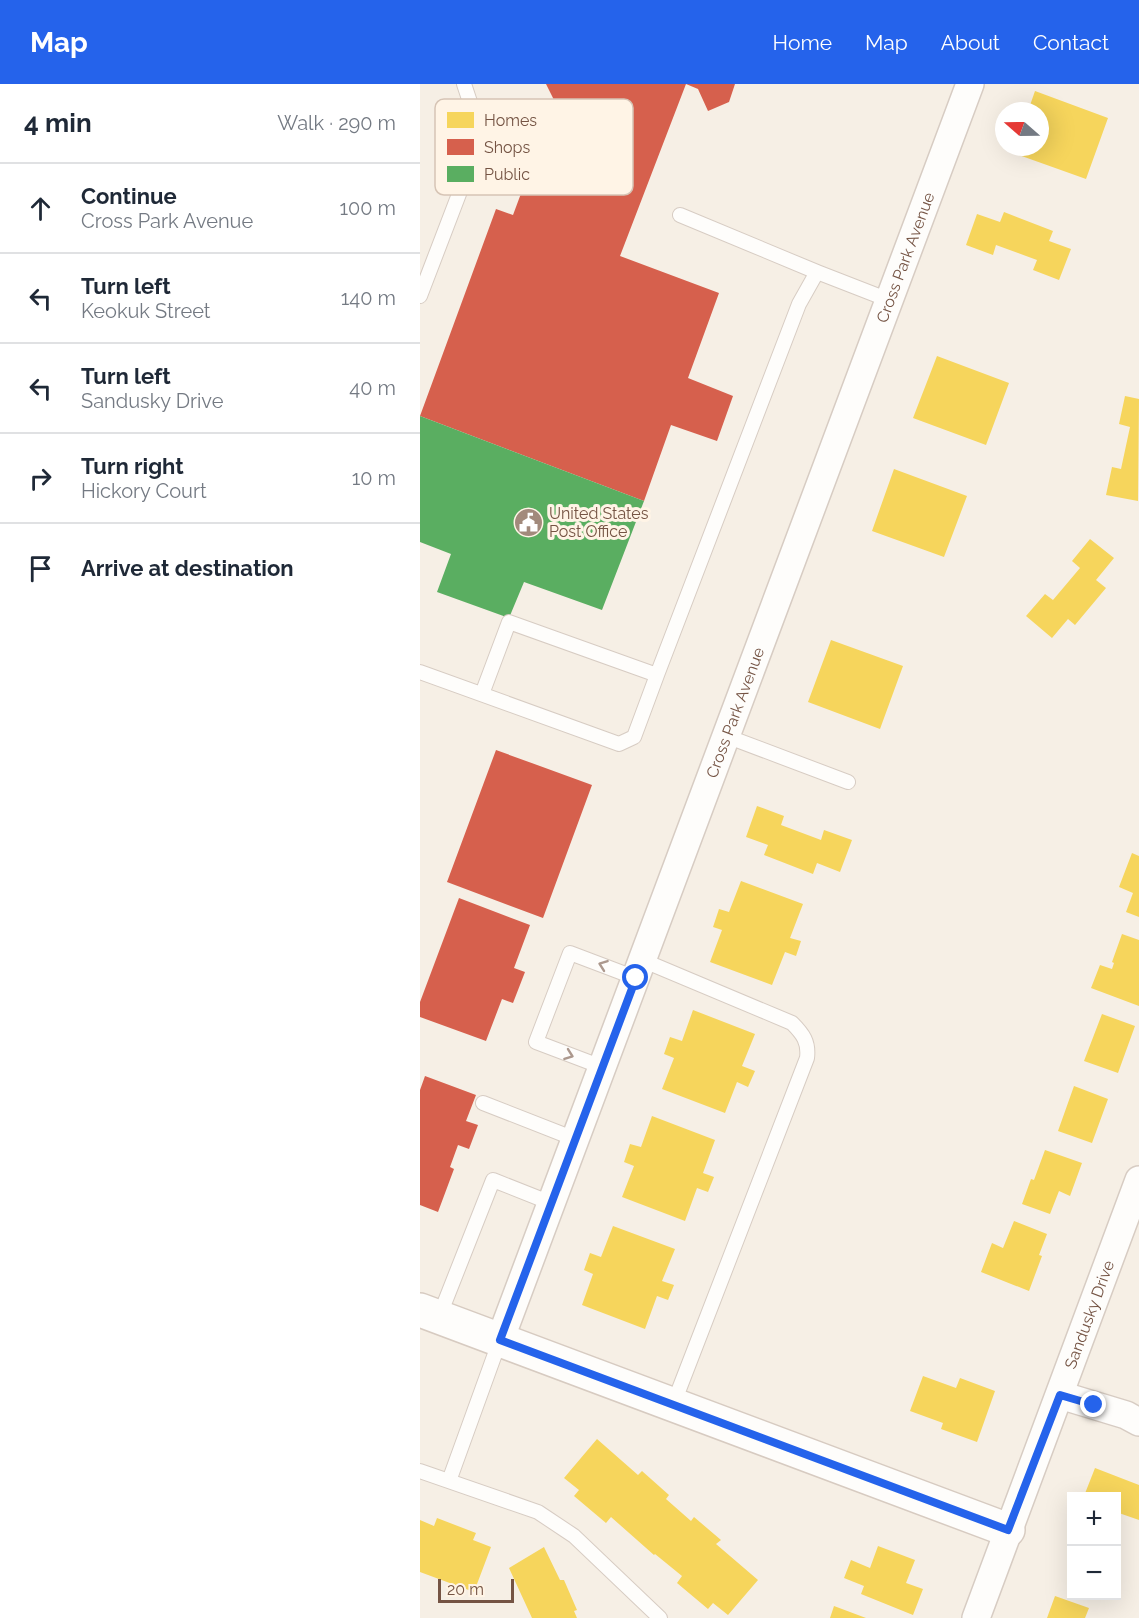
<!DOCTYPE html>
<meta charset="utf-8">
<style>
:root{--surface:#fff;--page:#f6f6f7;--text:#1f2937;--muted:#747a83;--line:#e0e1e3;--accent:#2563eb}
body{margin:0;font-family:Raleway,sans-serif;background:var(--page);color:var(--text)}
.controls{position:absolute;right:18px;bottom:18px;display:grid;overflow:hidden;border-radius:0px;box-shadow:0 6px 24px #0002}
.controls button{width:54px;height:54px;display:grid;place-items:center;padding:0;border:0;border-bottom:2px solid var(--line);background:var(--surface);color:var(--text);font:30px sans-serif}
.compass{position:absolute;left:575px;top:18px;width:54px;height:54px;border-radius:50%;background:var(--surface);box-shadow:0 6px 24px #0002;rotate:290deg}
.scale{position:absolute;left:18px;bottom:15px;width:76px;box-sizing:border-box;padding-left:6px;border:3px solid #755444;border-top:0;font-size:16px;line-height:21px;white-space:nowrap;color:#755444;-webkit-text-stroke:4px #fff4e6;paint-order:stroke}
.stop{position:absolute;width:18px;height:18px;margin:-14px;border:4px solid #2563eb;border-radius:50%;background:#fff}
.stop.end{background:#2563eb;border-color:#fff;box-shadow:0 2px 6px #0008}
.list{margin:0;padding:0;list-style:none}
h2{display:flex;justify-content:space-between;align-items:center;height:78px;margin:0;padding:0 24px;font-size:26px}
h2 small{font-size:20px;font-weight:400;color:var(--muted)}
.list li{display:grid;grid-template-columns:39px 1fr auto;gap:18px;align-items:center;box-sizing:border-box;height:90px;padding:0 24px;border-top:2px solid var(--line)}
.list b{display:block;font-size:22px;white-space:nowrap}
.list p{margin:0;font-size:20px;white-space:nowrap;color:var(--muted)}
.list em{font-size:20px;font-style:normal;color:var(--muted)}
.icon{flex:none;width:33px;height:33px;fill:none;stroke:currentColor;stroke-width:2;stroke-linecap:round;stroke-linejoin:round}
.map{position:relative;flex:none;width:719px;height:1534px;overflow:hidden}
header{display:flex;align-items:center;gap:36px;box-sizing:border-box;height:84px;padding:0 30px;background:var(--accent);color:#fff}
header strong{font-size:28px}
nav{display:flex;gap:33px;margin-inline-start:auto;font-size:21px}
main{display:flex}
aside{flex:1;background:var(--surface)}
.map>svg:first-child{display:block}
.homes{fill:#f6d55c}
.shops{fill:#d6604d}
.public{fill:#5aae61}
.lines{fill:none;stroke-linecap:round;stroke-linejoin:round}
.lane-casing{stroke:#d7ccc3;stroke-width:16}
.street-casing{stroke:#d7ccc3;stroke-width:30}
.secondary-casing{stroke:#d7cbc1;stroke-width:36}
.lane{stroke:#fefdfb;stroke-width:14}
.street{stroke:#fefdfb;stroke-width:27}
.secondary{stroke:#fefdfb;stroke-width:33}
.oneway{stroke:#ac988d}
.route{stroke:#2563eb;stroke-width:8}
.labels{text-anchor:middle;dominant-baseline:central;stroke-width:6;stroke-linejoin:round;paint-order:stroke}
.street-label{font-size:16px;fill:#755444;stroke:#fff4e6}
.poi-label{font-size:16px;fill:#755444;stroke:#fff4e6;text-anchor:start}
.key{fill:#fff4e6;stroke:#d6c4b5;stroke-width:1.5}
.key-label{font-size:16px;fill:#755444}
</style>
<header>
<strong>Map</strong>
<nav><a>Home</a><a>Map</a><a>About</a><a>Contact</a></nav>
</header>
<main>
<aside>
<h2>4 min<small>Walk · 290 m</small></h2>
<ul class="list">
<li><svg class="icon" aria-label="ahead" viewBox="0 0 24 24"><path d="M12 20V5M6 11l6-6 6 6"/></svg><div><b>Continue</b><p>Cross Park Avenue</p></div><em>100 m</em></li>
<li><svg class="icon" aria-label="left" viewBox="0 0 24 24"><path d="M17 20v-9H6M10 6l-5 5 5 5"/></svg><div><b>Turn left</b><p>Keokuk Street</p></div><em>140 m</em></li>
<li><svg class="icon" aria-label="left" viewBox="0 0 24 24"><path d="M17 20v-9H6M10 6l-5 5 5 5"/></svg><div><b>Turn left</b><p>Sandusky Drive</p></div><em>40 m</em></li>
<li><svg class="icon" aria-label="right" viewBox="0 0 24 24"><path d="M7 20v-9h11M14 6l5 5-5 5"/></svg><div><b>Turn right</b><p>Hickory Court</p></div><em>10 m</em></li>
<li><svg class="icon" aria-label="arrive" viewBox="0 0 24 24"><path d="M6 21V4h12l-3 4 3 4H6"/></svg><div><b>Arrive at destination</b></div></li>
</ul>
</aside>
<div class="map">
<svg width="719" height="1534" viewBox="0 0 719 1534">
<rect width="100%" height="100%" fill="#f6efe5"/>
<!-- homes -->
<path class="homes" d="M 615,7 L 688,34 L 666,95 L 593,69 L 595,63 L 620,63 L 620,27 L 608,27 Z
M 584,128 L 633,147 L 629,157 L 651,165 L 639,196 L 613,186 L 617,176 L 576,161 L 573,171 L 546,161 L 557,130 L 580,138 Z
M 517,272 L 589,299 L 566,361 L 493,334 Z
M 705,312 L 719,315 L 718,417 L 686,411 L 692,383 L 701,385 L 710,343 L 699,340 Z
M 474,385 L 547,412 L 524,473 L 452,447 Z
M 670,455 L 694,474 L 676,496 L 686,504 L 655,541 L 648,535 L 632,554 L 606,532 L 625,510 L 633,516 L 660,484 L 652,477 Z
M 411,556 L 483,582 L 460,645 L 388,618 Z
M 337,722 L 364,732 L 361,741 L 401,756 L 404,746 L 432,756 L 420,788 L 397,779 L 393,790 L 344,771 L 348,761 L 326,753 Z
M 712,769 L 719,772 L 719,833 L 706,828 L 713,809 L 699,803 Z
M 321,797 L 383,820 L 370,854 L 381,857 L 376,872 L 365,868 L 352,901 L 290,878 L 302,846 L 293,843 L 299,825 L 309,828 Z
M 702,850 L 719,856 L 719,922 L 671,904 L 680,881 L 692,885 L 694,879 L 692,878 Z
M 273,926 L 335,950 L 322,982 L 335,987 L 328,1003 L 317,998 L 305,1029 L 242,1005 L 254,974 L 244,970 L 250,953 L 262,957 Z
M 682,930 L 715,942 L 698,989 L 664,977 Z
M 654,1002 L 688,1015 L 672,1059 L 638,1047 Z
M 232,1032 L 295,1056 L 283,1089 L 294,1093 L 288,1108 L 277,1104 L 265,1137 L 202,1113 L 214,1082 L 204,1078 L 210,1060 L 221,1063 Z
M 625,1066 L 662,1079 L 650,1112 L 639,1107 L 630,1130 L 602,1120 L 611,1095 L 614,1096 Z
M 594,1137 L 627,1150 L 619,1171 L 622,1172 L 609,1207 L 561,1188 L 572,1159 L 583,1164 Z
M 193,1142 L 255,1165 L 242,1197 L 254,1201 L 248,1216 L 237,1212 L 225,1245 L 162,1221 L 173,1190 L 164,1186 L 170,1169 L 181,1173 Z
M 503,1292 L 536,1304 L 540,1294 L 575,1307 L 557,1358 L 521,1345 L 523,1339 L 490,1327 Z
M 177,1355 L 218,1391 L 222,1387 L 249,1411 L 246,1415 L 271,1437 L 274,1433 L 301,1456 L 296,1460 L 338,1496 L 308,1531 L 293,1519 L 288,1525 L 257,1499 L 262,1492 L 235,1470 L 234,1471 L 191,1433 L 186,1439 L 154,1412 L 159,1406 L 144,1394 Z
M 675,1384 L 719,1401 L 719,1436 L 696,1428 L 696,1412 L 664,1412 Z
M 17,1434 L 56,1449 L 53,1456 L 71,1463 L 54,1508 L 0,1488 L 0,1436 L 14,1442 Z
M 458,1462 L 495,1476 L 486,1499 L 503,1505 L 493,1531 L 441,1510 L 444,1502 L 424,1494 L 431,1476 L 450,1484 Z
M 124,1463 L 140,1496 L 144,1496 L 157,1526 L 154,1527 L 157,1534 L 112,1534 L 89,1484 Z
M 635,1512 L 669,1524 L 665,1534 L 627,1534 Z
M 414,1522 L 446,1534 L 410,1534 Z"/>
<!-- shops -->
<path class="shops" d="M 126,0 L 315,0 L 309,18 L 288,27 L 278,5 L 266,0 L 200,172 L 299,209 L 268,294 L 313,312 L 297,357 L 251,341 L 224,417 L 0,332 L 76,125 L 93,131 L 135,18 Z
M 76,666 L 172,701 L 123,834 L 27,798 Z
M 39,814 L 110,841 L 94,884 L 105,888 L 93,919 L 82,915 L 66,957 L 0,933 L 0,918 Z
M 5,992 L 56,1011 L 46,1037 L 58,1041 L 49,1065 L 38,1061 L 30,1083 L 34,1085 L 18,1128 L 0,1121 L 0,1006 Z"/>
<!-- public -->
<path class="public" d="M 0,332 L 224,417 L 182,526 L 104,498 L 89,534 L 17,508 L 31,470 L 0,458 Z"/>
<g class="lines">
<defs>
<path id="lane" d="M 260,131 L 397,188
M 0,212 L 57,63 L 55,33 L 44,0
M 0,588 L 199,660 L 214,653 L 237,591 L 89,538 L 62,610
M 237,591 L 379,220 L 397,188 L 469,216
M 306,652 L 428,698
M 222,876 L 372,939 C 383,950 389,958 387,974 L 253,1321
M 182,983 L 116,958 L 150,869 L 216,894
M 63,1019 L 155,1055
M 19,1233 L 73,1096 L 131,1119
M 0,1387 L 118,1428 L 154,1452 L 240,1534
M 29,1397 L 80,1256"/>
<g id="street">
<path id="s1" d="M 80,1256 L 550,0"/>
<path d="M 640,1311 L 706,1331 L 719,1338"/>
<path id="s2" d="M 556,1534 L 719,1096"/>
</g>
<path id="secondary" d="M 0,1226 L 588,1446"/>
</defs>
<!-- lane casing -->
<use href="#lane" class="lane-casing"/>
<!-- street casing -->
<use href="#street" class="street-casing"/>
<!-- secondary casing -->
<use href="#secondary" class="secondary-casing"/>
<!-- lane -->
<use href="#lane" class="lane"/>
<!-- street -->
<use href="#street" class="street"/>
<!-- secondary -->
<use href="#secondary" class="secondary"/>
</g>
<!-- one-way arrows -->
<defs><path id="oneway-chevron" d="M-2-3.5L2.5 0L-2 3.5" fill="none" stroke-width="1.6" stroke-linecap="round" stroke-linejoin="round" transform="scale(1.5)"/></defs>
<g class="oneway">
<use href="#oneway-chevron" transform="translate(183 881) rotate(-160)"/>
<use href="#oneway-chevron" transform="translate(149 971) rotate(20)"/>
</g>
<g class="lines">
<!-- route -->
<path class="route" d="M 216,894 L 80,1256 L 588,1446 L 640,1311 L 674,1321"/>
</g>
<!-- icons -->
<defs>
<symbol id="civic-disc" viewBox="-11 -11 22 22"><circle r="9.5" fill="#a28a7c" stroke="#fff4e6"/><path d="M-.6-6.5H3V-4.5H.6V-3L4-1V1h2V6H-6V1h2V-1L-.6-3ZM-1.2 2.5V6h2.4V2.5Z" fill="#fff"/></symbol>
</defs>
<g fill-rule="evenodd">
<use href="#civic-disc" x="92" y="422" width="33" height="33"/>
</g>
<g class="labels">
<!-- street labels -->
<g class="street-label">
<text stroke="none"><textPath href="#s1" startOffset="1156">Cross Park Avenue</textPath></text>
<text stroke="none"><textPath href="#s1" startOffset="670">Cross Park Avenue</textPath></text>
<text stroke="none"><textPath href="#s2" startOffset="324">Sandusky Drive</textPath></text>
</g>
<!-- poi labels -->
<g class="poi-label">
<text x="129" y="429">United States<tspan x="129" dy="18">Post Office</tspan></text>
</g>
</g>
<!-- legend -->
<rect x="15" y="15" width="198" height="96" rx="9" class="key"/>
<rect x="27" y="28" width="27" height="16" fill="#f6d55c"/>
<rect x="27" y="55" width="27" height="16" fill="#d6604d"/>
<rect x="27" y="82" width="27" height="16" fill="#5aae61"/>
<g class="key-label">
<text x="64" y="42">Homes</text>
<text x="64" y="69">Shops</text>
<text x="64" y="96">Public</text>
</g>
</svg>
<div class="controls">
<button>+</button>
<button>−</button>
</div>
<svg class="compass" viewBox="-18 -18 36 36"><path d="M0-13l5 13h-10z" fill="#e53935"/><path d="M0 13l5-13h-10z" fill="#747a83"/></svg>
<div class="scale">20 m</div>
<div class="stop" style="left:216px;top:894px"></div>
<div class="stop end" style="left:674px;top:1321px"></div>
</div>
</main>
